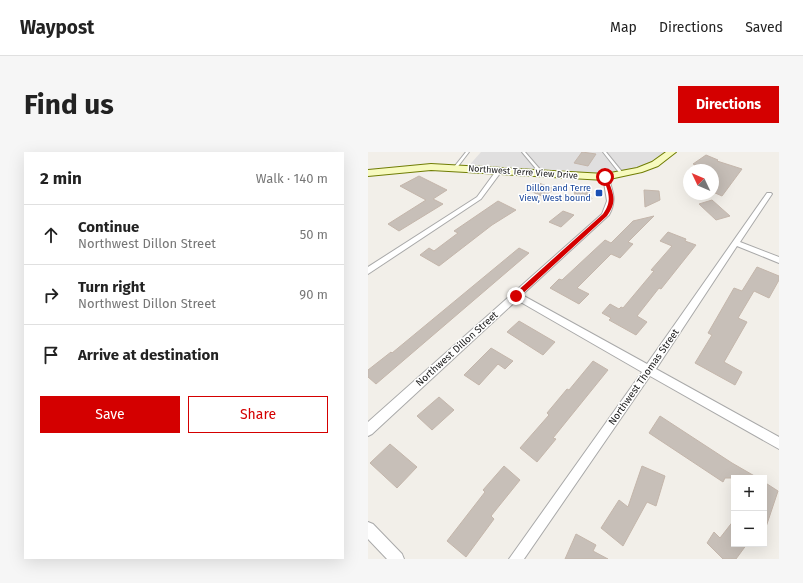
<!DOCTYPE html>
<meta charset="utf-8">
<style>
:root{--surface:#fff;--page:#f6f6f6;--text:#222;--muted:#767676;--line:#e0e0e0;--accent:#d40000}
body{margin:0;font-family:"Fira Sans",sans-serif;background:var(--page);color:var(--text)}
.controls{position:absolute;right:12px;bottom:12px;display:grid;overflow:hidden;border-radius:0px;box-shadow:0 4px 16px #0002}
.controls button{width:36px;height:36px;display:grid;place-items:center;padding:0;border:0;border-bottom:1px solid var(--line);background:var(--surface);color:var(--text);font:20px sans-serif}
.compass{position:absolute;left:315px;top:12px;width:36px;height:36px;border-radius:50%;background:var(--surface);box-shadow:0 4px 16px #0002;rotate:314deg}
.stop{position:absolute;width:12px;height:12px;margin:-9px;border:3px solid #d40000;border-radius:50%;background:#fff}
.stop.end{background:#d40000;border-color:#fff;box-shadow:0 1px 4px #0008}
.list{margin:0;padding:0;list-style:none}
h2{display:flex;justify-content:space-between;align-items:center;height:52px;margin:0;padding:0 16px;font-size:17px}
h2 small{font-size:13px;font-weight:400;color:var(--muted)}
.list li{display:grid;grid-template-columns:26px 1fr auto;gap:12px;align-items:center;box-sizing:border-box;height:60px;padding:0 16px;border-top:1px solid var(--line)}
.list b{display:block;font-size:15px;white-space:nowrap}
.list p{margin:0;font-size:13px;white-space:nowrap;color:var(--muted)}
.list em{font-size:13px;font-style:normal;color:var(--muted)}
.actions{display:flex;gap:8px;padding:12px 16px}
.actions a{flex:1;padding:9px 0;border:1px solid var(--accent);border-radius:0px;text-align:center;font-size:14px;color:var(--accent)}
.actions .main{background:var(--accent);color:#fff}
.icon{flex:none;width:22px;height:22px;fill:none;stroke:currentColor;stroke-width:2;stroke-linecap:round;stroke-linejoin:round}
.map{position:relative;flex:none;width:411px;height:407px;overflow:hidden;border-radius:0px}
header{display:flex;align-items:center;gap:24px;box-sizing:border-box;height:56px;padding:0 20px;background:var(--surface);border-bottom:1px solid var(--line)}
header strong{font-size:19px}
nav{display:flex;gap:22px;margin-inline-start:auto;font-size:14px}
.intro{display:flex;align-items:center;justify-content:space-between;box-sizing:border-box;height:96px;padding:0 24px}
h1{margin:0;font-size:28px}
.button{padding:10px 18px;border-radius:0px;background:var(--accent);color:#fff;font-size:14px;font-weight:700}
main{display:flex;gap:24px;padding:0 24px}
aside{flex:1;background:var(--surface);border-radius:0px;box-shadow:0 4px 16px #0002}
.map>svg:first-child{display:block}
.residential{fill:#e0dfdf}
.building{fill:#c7bfb8;stroke:#c4b6ab}
.lines{fill:none;stroke-linecap:round;stroke-linejoin:round}
.lane-casing{stroke:#a9a9a9;stroke-width:2}
.street-casing{stroke:#a9a9a9;stroke-width:2}
.secondary-casing{stroke:#707d05;stroke-width:2}
.lane{fill:#fff;fill-rule:evenodd}
.street{fill:#fff;fill-rule:evenodd}
.secondary{fill:#f7fabf;fill-rule:evenodd}
.route{fill:#d40000}
.transit-dot{fill:#1a4fb4;stroke:#fff;stroke-width:1.5}
.labels{text-anchor:middle;dominant-baseline:central;stroke-width:3;stroke-linejoin:round;paint-order:stroke}
.far-street-label{font-size:9px;fill:#222;stroke:#fff}
.far-transit-label{font-size:9px;fill:#164399;stroke:#fff;text-anchor:end}
.street-label{font-size:10px;fill:#222;stroke:#fff}
</style>
<header>
<strong>Waypost</strong>
<nav><a>Map</a><a>Directions</a><a>Saved</a></nav>
</header>
<div class="intro"><h1>Find us</h1><a class="button">Directions</a></div>
<main>
<aside>
<h2>2 min<small>Walk · 140 m</small></h2>
<ul class="list">
<li><svg class="icon" aria-label="ahead" viewBox="0 0 24 24"><path d="M12 20V5M6 11l6-6 6 6"/></svg><div><b>Continue</b><p>Northwest Dillon Street</p></div><em>50 m</em></li>
<li><svg class="icon" aria-label="right" viewBox="0 0 24 24"><path d="M7 20v-9h11M14 6l5 5-5 5"/></svg><div><b>Turn right</b><p>Northwest Dillon Street</p></div><em>90 m</em></li>
<li><svg class="icon" aria-label="arrive" viewBox="0 0 24 24"><path d="M6 21V4h12l-3 4 3 4H6"/></svg><div><b>Arrive at destination</b></div></li>
</ul>
<div class="actions"><a class="main">Save</a><a>Share</a></div>
</aside>
<div class="map">
<svg width="411" height="407" viewBox="0 0 411 407">
<rect width="100%" height="100%" fill="#f2efe9"/>
<!-- residential -->
<path class="residential" d="M 113,0 L 304,0 L 287,12 L 237,25 L 98,17 Z"/>
<!-- building -->
<path class="building" d="M 214,0 L 228,2 L 220,14 L 206,11 Z
M 338,3 L 350,8 L 349,9 L 374,17 L 354,44 L 345,40 L 345,18 L 320,18 L 328,13 L 325,12 Z
M 51,24 L 79,38 L 65,47 L 75,52 L 31,79 L 20,72 L 58,48 L 32,34 Z
M 171,31 L 186,37 L 176,45 L 160,38 Z
M 219,36 L 224,47 L 210,49 L 205,38 Z
M 276,38 L 291,39 L 292,48 L 277,55 Z
M 344,48 L 362,64 L 348,68 L 331,52 Z
M 130,49 L 148,58 L 124,73 L 71,114 L 52,103 L 61,96 L 66,99 L 90,81 L 86,79 Z
M 195,59 L 206,63 L 193,75 L 181,70 Z
M 286,64 L 260,90 L 265,92 L 252,106 L 243,102 L 209,136 L 221,142 L 211,152 L 182,136 L 191,127 L 194,128 L 237,88 L 243,91 L 265,69 Z
M 300,80 L 318,87 L 317,89 L 328,93 L 293,137 L 291,136 L 269,164 L 279,170 L 268,183 L 241,168 L 243,166 L 234,161 L 242,152 L 251,157 L 253,155 L 255,156 L 286,119 L 283,118 L 304,94 L 292,89 Z
M 151,96 L 161,101 L 8,232 L 0,225 L 0,218 L 23,200 L 24,201 Z
M 389,115 L 411,124 L 411,128 L 401,146 L 386,139 L 370,166 L 379,170 L 356,210 L 374,220 L 367,233 L 327,211 L 344,183 L 340,181 L 366,136 L 374,139 Z
M 151,169 L 187,190 L 175,203 L 139,180 Z
M 123,196 L 145,209 L 137,217 L 130,212 L 111,233 L 96,223 Z
M 225,209 L 240,218 L 185,286 L 188,287 L 169,310 L 152,296 L 181,263 L 179,261 L 199,237 L 201,238 Z
M 71,245 L 86,258 L 64,278 L 49,264 Z
M 292,264 L 364,311 L 390,326 L 357,326 L 355,330 L 281,281 Z
M 22,292 L 49,315 L 29,336 L 2,311 Z
M 136,314 L 152,328 L 123,364 L 126,367 L 98,405 L 79,389 L 117,340 L 115,338 Z
M 274,314 L 297,324 L 288,354 L 279,350 L 255,394 L 233,376 L 251,348 L 260,355 Z
M 396,330 L 410,339 L 398,375 L 396,375 Z
M 366,368 L 366,392 L 379,392 L 368,407 L 355,407 L 339,391 L 346,380 L 352,386 Z
M 208,382 L 228,393 L 225,399 L 240,407 L 197,407 Z"/>
<g class="lines">
<defs>
<path id="lane" d="M 98,0 L 101,0 L 88,17 L 86,17 L 86,15 Z
M 154,0 L 157,0 L 176,22 L 176,24 L 174,24 Z
M 235,0 L 238,0 L 255,21 L 255,23 L 253,23 Z"/>
<path id="street" d="M 128,19 L 133,20 L 113,47 L 0,122 L 0,115 L 109,45 Z
M 235,24 L 240,25 C 245,39 249,49 241,63 L 154,143 L 279,212 L 399,41 L 403,41 L 404,42 L 372,90 L 411,105 L 411,111 L 369,94 L 288,217 L 411,285 L 411,297 L 282,224 L 156,407 L 141,407 L 274,220 L 149,148 L 4,282 L 0,284 L 0,270 L 234,62 L 239,49 Z
M 0,370 L 5,372 L 34,402 L 36,407 L 19,407 L 0,387 Z"/>
<path id="secondary" d="M 298,0 L 308,0 L 290,14 L 274,20 L 237,28 L 63,18 L 0,24 L 0,18 L 63,12 L 237,22 L 269,16 L 284,10 Z"/>
</defs>
<!-- lane casing -->
<use href="#lane" class="lane-casing"/>
<!-- street casing -->
<use href="#street" class="street-casing"/>
<!-- secondary casing -->
<use href="#secondary" class="secondary-casing"/>
<!-- lane -->
<use href="#lane" class="lane"/>
<!-- street -->
<use href="#street" class="street"/>
<!-- secondary -->
<use href="#secondary" class="secondary"/>
</g>
<!-- route -->
<path class="route" d="M 237,24 L 239,25 C 245,42 250,48 239,64 L 151,145 L 146,145 L 146,142 L 235,62 C 245,48 240,40 235,25 Z"/>
<!-- markers -->
<rect class="transit-dot" x="227" y="37" width="8" height="8" rx="2"/>
<g class="labels">
<!-- far-street labels -->
<g class="far-street-label">
<text transform="translate(155 20) rotate(4)">Northwest Terre View Drive</text>
</g>
<!-- far-transit labels -->
<g class="far-transit-label">
<text x="223" y="36">Dillon and Terre<tspan x="223" dy="10">View, West bound</tspan></text>
</g>
<!-- street labels -->
<g class="street-label">
<text transform="translate(89 197) rotate(-42)">Northwest Dillon Street</text>
<text transform="translate(276 225) rotate(-55)">Northwest Thomas Street</text>
</g>
</g>
</svg>
<div class="controls">
<button>+</button>
<button>−</button>
</div>
<svg class="compass" viewBox="-18 -18 36 36"><path d="M0-13l5 13h-10z" fill="#e53935"/><path d="M0 13l5-13h-10z" fill="#767676"/></svg>
<div class="stop" style="left:237px;top:25px"></div>
<div class="stop end" style="left:148px;top:144px"></div>
</div>
</main>
